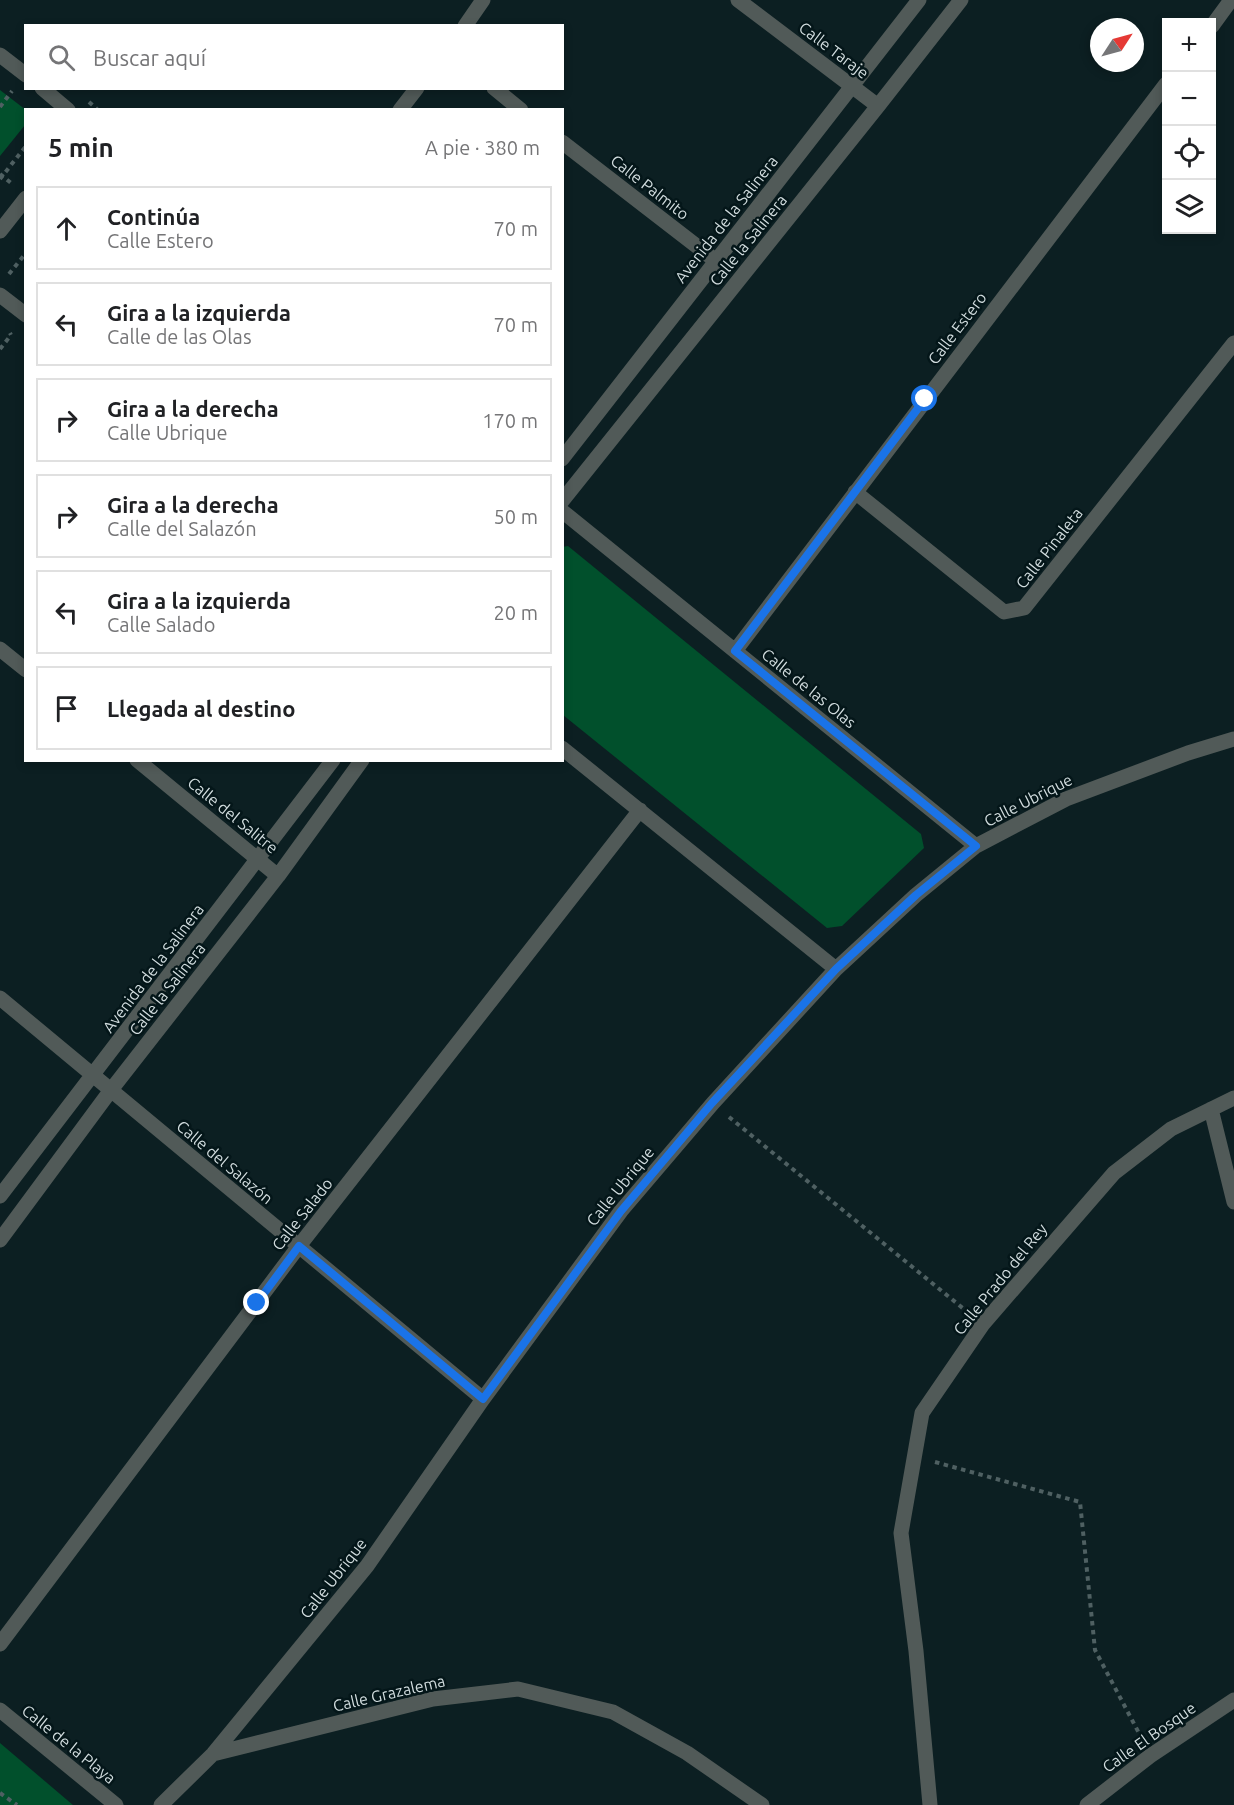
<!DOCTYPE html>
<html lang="es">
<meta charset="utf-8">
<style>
:root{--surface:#fff;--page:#f6f6f6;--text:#202124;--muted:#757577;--line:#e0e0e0}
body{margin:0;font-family:Ubuntu,sans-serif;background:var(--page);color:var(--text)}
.controls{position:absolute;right:18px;top:18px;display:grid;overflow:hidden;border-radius:0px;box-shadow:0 3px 9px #0003}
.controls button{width:54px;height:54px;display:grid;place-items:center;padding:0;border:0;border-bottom:2px solid var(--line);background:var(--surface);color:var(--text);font:30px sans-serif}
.compass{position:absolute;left:1090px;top:18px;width:54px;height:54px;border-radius:50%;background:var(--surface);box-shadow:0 3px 9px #0003;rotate:54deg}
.stop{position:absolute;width:18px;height:18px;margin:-14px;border:4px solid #1a73e8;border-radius:50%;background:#fff}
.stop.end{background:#1a73e8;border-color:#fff;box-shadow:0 2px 6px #0008}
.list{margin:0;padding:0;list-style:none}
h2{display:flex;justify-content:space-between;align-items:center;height:78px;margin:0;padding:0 24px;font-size:26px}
h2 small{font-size:20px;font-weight:400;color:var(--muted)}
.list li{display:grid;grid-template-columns:39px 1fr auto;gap:18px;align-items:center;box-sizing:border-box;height:84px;margin:0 12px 12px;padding:0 12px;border:2px solid var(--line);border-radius:0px}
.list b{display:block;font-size:22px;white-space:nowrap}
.list p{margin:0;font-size:20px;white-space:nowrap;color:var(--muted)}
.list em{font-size:20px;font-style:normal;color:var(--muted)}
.icon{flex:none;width:33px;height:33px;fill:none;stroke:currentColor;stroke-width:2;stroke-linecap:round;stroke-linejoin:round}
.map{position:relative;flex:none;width:1234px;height:1805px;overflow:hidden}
.search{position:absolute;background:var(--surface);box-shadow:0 3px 9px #0003;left:24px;top:24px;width:540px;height:66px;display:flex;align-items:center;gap:15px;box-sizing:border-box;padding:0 21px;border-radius:0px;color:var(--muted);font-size:22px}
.panel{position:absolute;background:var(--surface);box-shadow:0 3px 9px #0003;left:24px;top:108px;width:540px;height:654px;border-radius:0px}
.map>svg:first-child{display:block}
.green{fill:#01502c}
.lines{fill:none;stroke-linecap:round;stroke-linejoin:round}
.path{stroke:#4f6062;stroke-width:4;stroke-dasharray:4.5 4.5;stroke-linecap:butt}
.street{stroke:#515a58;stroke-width:15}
.route{stroke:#1a73e8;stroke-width:8}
.labels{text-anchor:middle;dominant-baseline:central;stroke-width:5;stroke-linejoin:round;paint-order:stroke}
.street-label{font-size:16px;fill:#d1dcde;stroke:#041619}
</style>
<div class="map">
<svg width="1234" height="1805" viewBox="0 0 1234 1805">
<rect width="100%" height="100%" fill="#0c1f22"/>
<!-- green -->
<path class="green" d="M 0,90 L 26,110 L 25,125 L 0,156 Z
M 568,546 L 921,834 L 924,848 L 842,926 L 827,928 L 563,715 L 562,547 Z
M 0,1743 L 73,1805 L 0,1805 Z"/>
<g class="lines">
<!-- path -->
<path class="path" d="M 89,102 L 98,110
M 0,107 L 12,91
M 0,174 L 11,183
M 0,179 L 26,146
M 9,274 L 26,253
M 0,349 L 11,335 L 10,333
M 729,1117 L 965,1310
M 935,1462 L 1080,1502 L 1095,1650 L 1141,1737
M 0,1793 L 17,1805"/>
<!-- street -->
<path class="street" d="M 738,0 L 878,106
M 465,26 L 483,0
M 1212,26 L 1231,0
M 0,55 L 26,75
M 42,88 L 68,110
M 494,88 L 521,110
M 400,110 L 417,88
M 562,142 L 716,261
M 0,231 L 26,198
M 0,295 L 26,315
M 562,459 L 919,0
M 855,492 L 1004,612 L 1024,608 L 1234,343
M 562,501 L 878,106 L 961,0
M 562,511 L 976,846
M 0,649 L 26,670
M 735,651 L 1166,84
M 562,748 L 836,969
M 137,760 L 278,876
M 0,998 L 483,1399
M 1211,1109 L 1234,1202
M 0,1196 L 333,760
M 0,1240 L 111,1090 L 278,876 L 362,760
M 0,1644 L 299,1246 L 640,810
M 0,1710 L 116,1805
M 213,1754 L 433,1699 L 518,1689 L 613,1712 L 687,1753 L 762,1805
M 161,1805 L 213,1754 L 367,1566 L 483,1399 L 621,1211 L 713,1103 L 836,969 L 916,895 L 976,846 L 1066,799 L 1188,753 L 1234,739
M 930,1805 L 916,1651 L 901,1533 L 922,1413 L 983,1324 L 1114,1173 L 1171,1129 L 1234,1098
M 1087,1805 L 1150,1756 L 1234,1700"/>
</g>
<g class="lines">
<!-- route -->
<path class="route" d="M 257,1303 L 299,1246 L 483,1399 L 621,1211 L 712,1103 L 836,969 L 916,895 L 976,846 L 735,651 L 925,399"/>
</g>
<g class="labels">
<!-- street labels -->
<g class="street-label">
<text transform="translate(834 50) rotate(37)">Calle Taraje</text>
<text transform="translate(650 187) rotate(38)">Calle Palmito</text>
<text transform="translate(726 219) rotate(-52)">Avenida de la Salinera</text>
<text transform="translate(748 240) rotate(-51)">Calle la Salinera</text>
<text transform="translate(957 328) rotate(-53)">Calle Estero</text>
<text transform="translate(1049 548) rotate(-52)">Calle Pinaleta</text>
<text transform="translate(809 688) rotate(39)">Calle de las Olas</text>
<text transform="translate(1028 800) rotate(-27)">Calle Ubrique</text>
<text transform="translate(233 815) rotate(39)">Calle del Salitre</text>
<text transform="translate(153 968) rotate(-53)">Avenida de la Salinera</text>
<text transform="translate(167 989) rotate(-52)">Calle la Salinera</text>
<text transform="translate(225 1162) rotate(40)">Calle del Salazón</text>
<text transform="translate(620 1186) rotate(-51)">Calle Ubrique</text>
<text transform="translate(302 1214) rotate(-52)">Calle Salado</text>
<text transform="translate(1000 1279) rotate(-51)">Calle Prado del Rey</text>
<text transform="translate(333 1578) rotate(-52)">Calle Ubrique</text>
<text transform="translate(389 1693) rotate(-13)">Calle Grazalema</text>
<text transform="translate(1149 1737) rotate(-35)">Calle El Bosque</text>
<text transform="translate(69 1744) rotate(39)">Calle de la Playa</text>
</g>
</g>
</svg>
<div class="controls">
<button>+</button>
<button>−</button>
<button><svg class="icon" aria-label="locate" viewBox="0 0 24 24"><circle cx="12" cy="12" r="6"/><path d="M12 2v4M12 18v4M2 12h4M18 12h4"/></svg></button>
<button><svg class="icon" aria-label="layers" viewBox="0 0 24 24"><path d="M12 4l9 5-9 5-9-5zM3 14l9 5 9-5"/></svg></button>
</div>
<svg class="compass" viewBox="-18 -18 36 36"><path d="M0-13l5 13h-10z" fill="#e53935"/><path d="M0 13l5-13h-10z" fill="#757577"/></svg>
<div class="stop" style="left:925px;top:399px"></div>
<div class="stop end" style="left:257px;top:1303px"></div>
<div class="search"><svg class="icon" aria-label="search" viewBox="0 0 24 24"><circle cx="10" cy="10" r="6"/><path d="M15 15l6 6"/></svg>Buscar aquí</div>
<section class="panel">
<h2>5 min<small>A pie · 380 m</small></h2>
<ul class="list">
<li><svg class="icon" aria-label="ahead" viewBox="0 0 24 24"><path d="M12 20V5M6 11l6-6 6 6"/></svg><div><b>Continúa</b><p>Calle Estero</p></div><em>70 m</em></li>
<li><svg class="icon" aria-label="left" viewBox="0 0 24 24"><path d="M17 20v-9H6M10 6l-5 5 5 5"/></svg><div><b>Gira a la izquierda</b><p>Calle de las Olas</p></div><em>70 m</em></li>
<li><svg class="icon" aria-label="right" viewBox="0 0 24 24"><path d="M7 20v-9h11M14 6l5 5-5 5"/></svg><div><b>Gira a la derecha</b><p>Calle Ubrique</p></div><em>170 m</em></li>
<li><svg class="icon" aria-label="right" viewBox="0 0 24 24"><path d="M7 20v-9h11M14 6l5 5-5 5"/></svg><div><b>Gira a la derecha</b><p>Calle del Salazón</p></div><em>50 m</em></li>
<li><svg class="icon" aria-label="left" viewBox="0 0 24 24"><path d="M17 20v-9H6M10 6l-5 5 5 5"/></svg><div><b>Gira a la izquierda</b><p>Calle Salado</p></div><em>20 m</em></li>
<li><svg class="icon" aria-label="arrive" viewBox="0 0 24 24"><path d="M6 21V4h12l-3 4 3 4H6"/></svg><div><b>Llegada al destino</b></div></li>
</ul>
</section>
</div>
